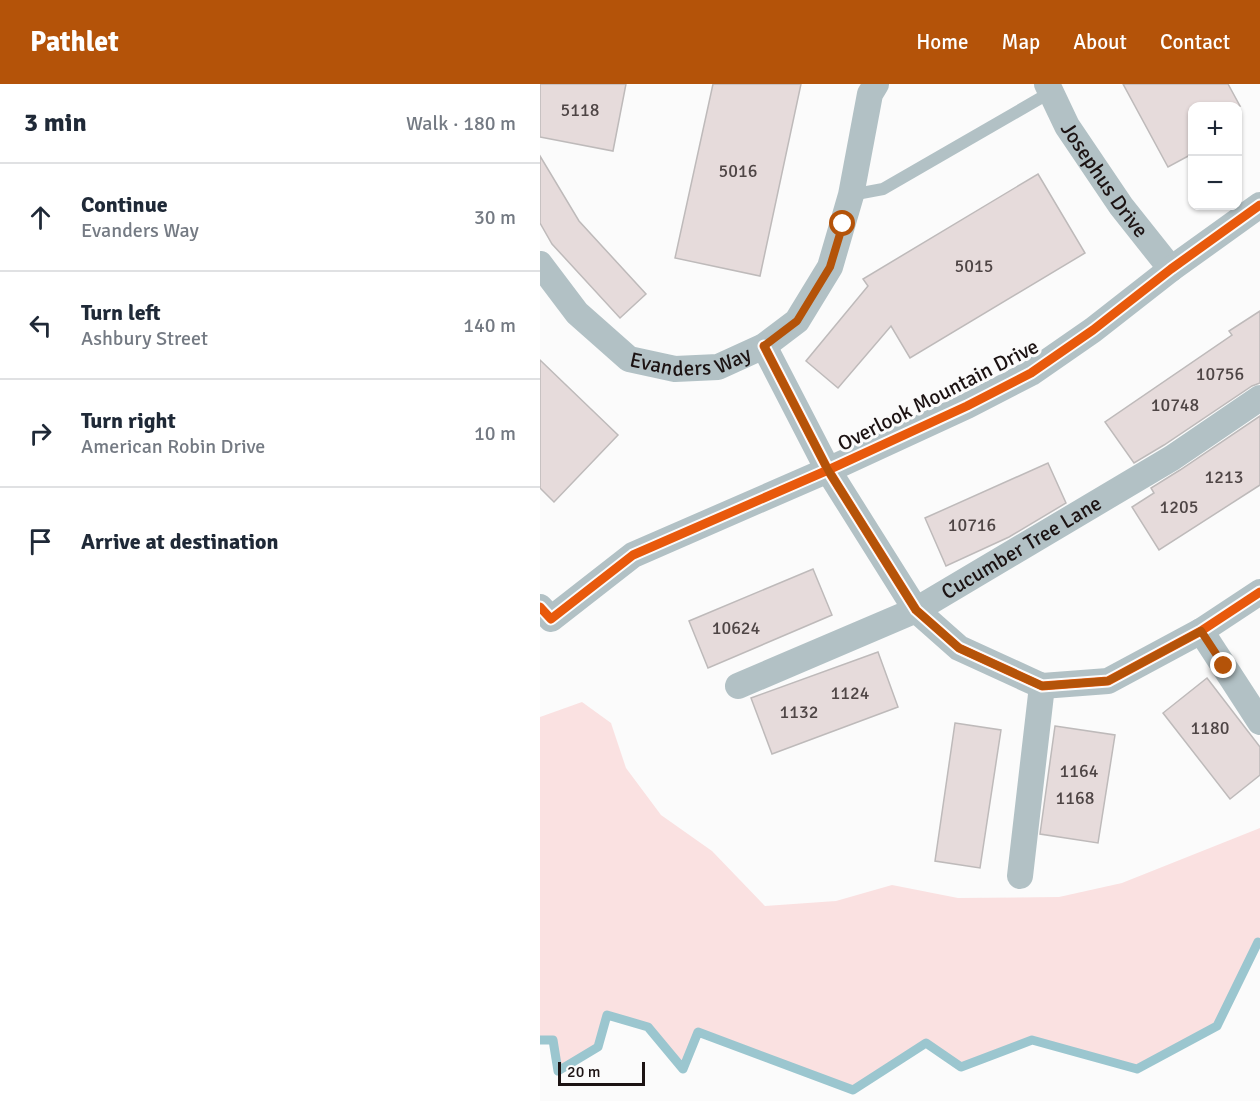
<!DOCTYPE html>
<meta charset="utf-8">
<style>
:root{--surface:#fff;--page:#f2f2f3;--text:#1f2937;--muted:#747a83;--line:#e0e1e3;--accent:#b45309}
body{margin:0;font-family:Signika,sans-serif;background:var(--page);color:var(--text)}
.controls{position:absolute;right:18px;top:18px;display:grid;overflow:hidden;border-radius:12px;box-shadow:0 2px 4px #0004}
.controls button{width:54px;height:54px;display:grid;place-items:center;padding:0;border:0;border-bottom:2px solid var(--line);background:var(--surface);color:var(--text);font:30px sans-serif}
.scale{position:absolute;left:18px;bottom:15px;width:87px;box-sizing:border-box;padding-left:6px;border:3px solid #1c1313;border-top:0;font-size:16px;line-height:21px;white-space:nowrap;color:#1c1313;-webkit-text-stroke:4px #fbfbfb;paint-order:stroke}
.stop{position:absolute;width:18px;height:18px;margin:-14px;border:4px solid #b45309;border-radius:50%;background:#fff}
.stop.end{background:#b45309;border-color:#fff;box-shadow:0 2px 6px #0008}
.list{margin:0;padding:0;list-style:none}
h2{display:flex;justify-content:space-between;align-items:center;height:78px;margin:0;padding:0 24px;font-size:26px}
h2 small{font-size:20px;font-weight:400;color:var(--muted)}
.list li{display:grid;grid-template-columns:39px 1fr auto;gap:18px;align-items:center;box-sizing:border-box;height:108px;padding:0 24px;border-top:2px solid var(--line)}
.list b{display:block;font-size:22px;white-space:nowrap}
.list p{margin:0;font-size:20px;white-space:nowrap;color:var(--muted)}
.list em{font-size:20px;font-style:normal;color:var(--muted)}
.icon{flex:none;width:33px;height:33px;fill:none;stroke:currentColor;stroke-width:2;stroke-linecap:round;stroke-linejoin:round}
.map{position:relative;flex:none;width:720px;height:1017px;overflow:hidden}
header{display:flex;align-items:center;gap:36px;box-sizing:border-box;height:84px;padding:0 30px;background:var(--accent);color:#fff}
header strong{font-size:28px}
nav{display:flex;gap:33px;margin-inline-start:auto;font-size:21px}
main{display:flex}
aside{flex:1;background:var(--surface)}
.map>svg:first-child{display:block}
.green{fill:#fae1e1}
.lines{fill:none;stroke-linecap:round;stroke-linejoin:round}
.stream{stroke:#9bc6cf;stroke-width:9}
.building{fill:#e6dbdb;stroke:#bebaba;stroke-width:1.5}
.service{stroke:#b2c1c5;stroke-width:12}
.minor{stroke:#b2c1c5;stroke-width:26}
.cycleway-casing{stroke:#fbfbfb;stroke-width:13}
.cycleway{stroke:#e8590c;stroke-width:9}
.route{stroke:#b45309;stroke-width:8}
.labels{text-anchor:middle;dominant-baseline:central;stroke-width:6;stroke-linejoin:round;paint-order:stroke}
.number-label{font-size:18px;fill:#4e4545}
.street-label{font-size:21px;fill:#1c1313;stroke:#fbfbfb}
</style>
<header>
<strong>Pathlet</strong>
<nav><a>Home</a><a>Map</a><a>About</a><a>Contact</a></nav>
</header>
<main>
<aside>
<h2>3 min<small>Walk · 180 m</small></h2>
<ul class="list">
<li><svg class="icon" aria-label="ahead" viewBox="0 0 24 24"><path d="M12 20V5M6 11l6-6 6 6"/></svg><div><b>Continue</b><p>Evanders Way</p></div><em>30 m</em></li>
<li><svg class="icon" aria-label="left" viewBox="0 0 24 24"><path d="M17 20v-9H6M10 6l-5 5 5 5"/></svg><div><b>Turn left</b><p>Ashbury Street</p></div><em>140 m</em></li>
<li><svg class="icon" aria-label="right" viewBox="0 0 24 24"><path d="M7 20v-9h11M14 6l5 5-5 5"/></svg><div><b>Turn right</b><p>American Robin Drive</p></div><em>10 m</em></li>
<li><svg class="icon" aria-label="arrive" viewBox="0 0 24 24"><path d="M6 21V4h12l-3 4 3 4H6"/></svg><div><b>Arrive at destination</b></div></li>
</ul>
</aside>
<div class="map">
<svg width="720" height="1017" viewBox="0 0 720 1017">
<rect width="100%" height="100%" fill="#fbfbfb"/>
<!-- green -->
<path class="green" d="M 42,618 L 71,639 L 86,684 L 121,731 L 172,767 L 225,822 L 296,817 L 352,801 L 418,814 L 519,813 L 582,799 L 720,744 L 720,859 L 718,859 L 677,942 L 597,985 L 492,956 L 421,983 L 386,959 L 313,1006 L 158,948 L 143,985 L 108,943 L 67,931 L 58,963 L 18,987 L 13,956 L 0,956 L 0,633 Z"/>
<g class="lines">
<!-- stream -->
<path class="stream" d="M 0,956 L 13,956 L 18,987 L 58,963 L 67,931 L 108,943 L 143,985 L 158,948 L 313,1006 L 386,959 L 421,983 L 492,956 L 597,985 L 677,942 L 718,858 L 720,859"/>
</g>
<!-- building -->
<path class="building" d="M 0,0 L 86,0 L 73,67 L 0,53 Z
M 173,0 L 261,0 L 220,192 L 135,174 Z
M 583,0 L 688,0 L 700,22 L 652,22 L 652,70 L 628,83 Z
M 0,72 L 39,137 L 106,210 L 80,234 L 12,160 L 0,139 Z
M 498,90 L 545,169 L 370,274 L 351,242 L 298,304 L 266,277 L 328,202 L 323,195 Z
M 720,227 L 720,299 L 712,302 L 624,361 L 594,379 L 565,338 L 692,251 L 689,247 Z
M 0,276 L 78,351 L 14,418 L 0,404 Z
M 720,332 L 720,401 L 619,466 L 592,423 L 614,409 L 611,404 L 640,386 Z
M 508,379 L 526,419 L 469,453 L 406,482 L 385,434 Z
M 273,485 L 292,531 L 168,584 L 149,537 Z
M 338,568 L 358,623 L 232,670 L 211,614 Z
M 667,594 L 720,663 L 720,691 L 690,715 L 623,629 Z
M 415,639 L 461,646 L 440,784 L 395,777 Z
M 515,642 L 575,651 L 558,759 L 500,750 Z"/>
<g class="lines">
<!-- service -->
<path class="service" d="M 311,111 L 343,105 L 511,8"/>
<!-- minor -->
<g class="minor">
<path id="s1" d="M 507,0 L 527,42 L 581,122 L 631,185"/>
<path id="s2" d="M 0,180 L 37,229 L 89,275 L 135,285 L 178,283 L 224,262 L 257,237 L 290,183 L 311,111 L 330,10 L 336,0"/>
<path d="M 224,262 L 288,386 L 376,526 L 419,564 L 502,602 L 568,597 L 661,547 L 720,508"/>
<path d="M 0,523 L 11,535 L 93,471 L 288,386 L 427,322 L 491,289 L 553,246 L 631,185 L 720,121"/>
<path d="M 661,547 L 720,638"/>
<path id="s3" d="M 198,602 L 376,526 L 632,374 L 720,314"/>
<path d="M 480,792 L 502,602"/>
</g>
<defs>
<path id="cycleway" d="M 224,262 L 288,386 L 376,526 L 419,564 L 502,602 L 568,597 L 661,547 L 720,508
M 0,523 L 11,535 L 93,471 L 288,386 L 427,322 L 491,289 L 553,246 L 631,185 L 720,121"/>
</defs>
<!-- cycleway casing -->
<use href="#cycleway" class="cycleway-casing"/>
<!-- cycleway -->
<use href="#cycleway" class="cycleway"/>
</g>
<g class="lines">
<!-- route -->
<path class="route" d="M 303,140 L 290,183 L 257,237 L 224,262 L 288,386 L 376,526 L 419,564 L 502,602 L 568,597 L 661,547 L 684,582"/>
</g>
<g class="labels">
<!-- number labels -->
<g class="number-label">
<text x="40" y="26">5118</text>
<text x="198" y="87">5016</text>
<text x="434" y="182">5015</text>
<text x="680" y="290">10756</text>
<text x="635" y="321">10748</text>
<text x="684" y="393">1213</text>
<text x="639" y="423">1205</text>
<text x="432" y="441">10716</text>
<text x="196" y="544">10624</text>
<text x="310" y="609">1124</text>
<text x="259" y="628">1132</text>
<text x="670" y="644">1180</text>
<text x="539" y="687">1164</text>
<text x="535" y="714">1168</text>
</g>
<!-- street labels -->
<g class="street-label">
<text stroke="none"><textPath href="#s1" startOffset="112">Josephus Drive</textPath></text>
<text stroke="none"><textPath href="#s2" startOffset="194">Evanders Way</textPath></text>
<text transform="translate(398 311) rotate(-27)">Overlook Mountain Drive</text>
<text stroke="none"><textPath href="#s3" startOffset="316">Cucumber Tree Lane</textPath></text>
</g>
</g>
</svg>
<div class="controls">
<button>+</button>
<button>−</button>
</div>
<div class="scale">20 m</div>
<div class="stop" style="left:303px;top:140px"></div>
<div class="stop end" style="left:684px;top:582px"></div>
</div>
</main>
